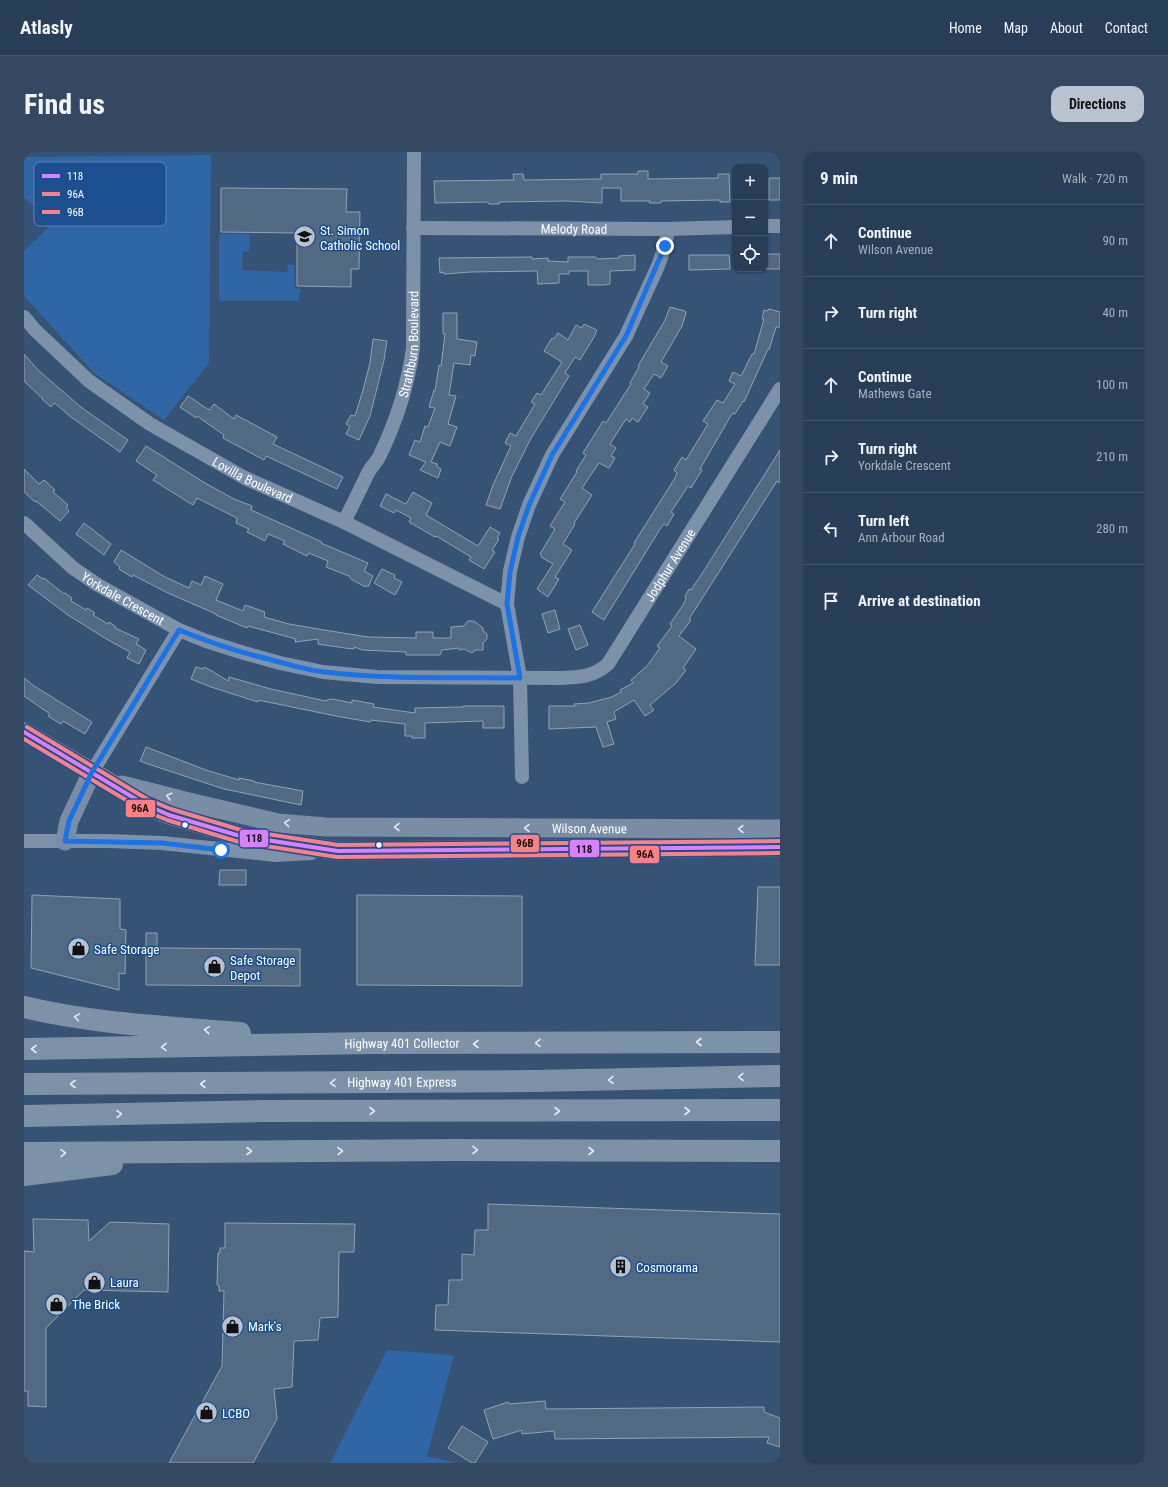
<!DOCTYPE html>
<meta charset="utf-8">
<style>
:root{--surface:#283e57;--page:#344961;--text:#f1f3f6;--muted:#a5aeba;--line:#44576d;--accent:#b9c2ce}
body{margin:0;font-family:"Roboto Condensed",sans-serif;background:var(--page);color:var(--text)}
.controls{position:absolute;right:12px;top:12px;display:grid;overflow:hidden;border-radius:8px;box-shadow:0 1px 3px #0004}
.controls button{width:36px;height:36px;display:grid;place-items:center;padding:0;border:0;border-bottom:1px solid var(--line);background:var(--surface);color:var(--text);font:20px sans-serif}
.stop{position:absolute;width:12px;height:12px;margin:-9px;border:3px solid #1a73e8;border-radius:50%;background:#fff}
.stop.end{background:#1a73e8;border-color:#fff;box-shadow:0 1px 4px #0008}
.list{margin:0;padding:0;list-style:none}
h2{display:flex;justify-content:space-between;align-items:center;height:52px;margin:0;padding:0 16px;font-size:17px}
h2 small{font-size:13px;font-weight:400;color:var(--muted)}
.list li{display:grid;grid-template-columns:26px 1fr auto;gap:12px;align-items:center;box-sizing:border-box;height:72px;padding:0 16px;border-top:1px solid var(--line)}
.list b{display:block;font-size:15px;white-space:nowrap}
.list p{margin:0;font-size:13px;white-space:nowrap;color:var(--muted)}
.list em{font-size:13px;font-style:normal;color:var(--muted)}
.icon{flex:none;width:22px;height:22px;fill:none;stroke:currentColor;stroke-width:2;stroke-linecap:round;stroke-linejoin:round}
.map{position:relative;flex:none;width:756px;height:1311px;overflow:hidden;border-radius:12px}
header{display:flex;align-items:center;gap:24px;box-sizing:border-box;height:56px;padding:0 20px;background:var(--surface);border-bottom:1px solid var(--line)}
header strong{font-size:19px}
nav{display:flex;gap:22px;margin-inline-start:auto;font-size:14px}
.intro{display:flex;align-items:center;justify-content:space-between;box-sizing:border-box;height:96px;padding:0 24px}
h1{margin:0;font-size:28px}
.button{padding:10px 18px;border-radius:12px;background:var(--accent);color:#111;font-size:14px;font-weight:700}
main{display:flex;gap:24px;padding:0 24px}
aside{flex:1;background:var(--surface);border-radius:12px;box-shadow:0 1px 3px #0004}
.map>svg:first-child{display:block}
.green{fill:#2f66a5}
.building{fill:#526984;stroke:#92a2b6}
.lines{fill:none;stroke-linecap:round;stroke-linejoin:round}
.minor{stroke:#7d92a8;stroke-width:14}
.secondary{stroke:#798da4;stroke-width:19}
.motorway{stroke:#7e92a7;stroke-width:22}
.bus-1-casing{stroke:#1b4f8f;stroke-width:7}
.bus-2-casing{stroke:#1b4f8f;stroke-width:7}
.bus-3-casing{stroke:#1b4f8f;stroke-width:7}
.bus-1{stroke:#d880ff;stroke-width:4}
.bus-2{stroke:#ff8084;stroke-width:4}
.bus-3{stroke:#ff8084;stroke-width:4}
.oneway{stroke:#dee2e8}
.oneway2{stroke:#e5e9ed}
.route{stroke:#1a73e8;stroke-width:5}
.bus-dot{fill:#fff;stroke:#1b4f8f;stroke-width:1.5}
.labels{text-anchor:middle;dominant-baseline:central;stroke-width:3;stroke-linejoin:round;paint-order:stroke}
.street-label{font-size:13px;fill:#fff;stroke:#1b4f8f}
.poi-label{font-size:13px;fill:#fff;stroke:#1b4f8f;text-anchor:start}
.key{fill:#1b4f8f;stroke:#5f84b1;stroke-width:1}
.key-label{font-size:11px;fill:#fff}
.line-badge{stroke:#1b4f8f;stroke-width:1.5}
.pale-badge-label{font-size:11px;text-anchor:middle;font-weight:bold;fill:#111}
</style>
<header>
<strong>Atlasly</strong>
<nav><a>Home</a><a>Map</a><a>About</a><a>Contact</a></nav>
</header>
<div class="intro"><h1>Find us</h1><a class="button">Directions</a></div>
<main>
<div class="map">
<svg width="756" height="1311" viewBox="0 0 756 1311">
<rect width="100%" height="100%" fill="#365274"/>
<!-- green -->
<path class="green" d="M 187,3 L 185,211 L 140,268 L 70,221 L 0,144 L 0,99 L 30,70 L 0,46 L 0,5 Z
M 195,82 L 226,82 L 225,100 L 219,99 L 218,118 L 263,120 L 264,113 L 270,113 L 271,137 L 276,136 L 275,149 L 195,149 Z
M 363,1198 L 430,1203 L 403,1304 L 433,1311 L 306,1311 Z"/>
<!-- building -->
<path class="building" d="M 614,19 L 624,19 L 624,27 L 694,26 L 694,22 L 705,22 L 706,50 L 696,50 L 696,48 L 694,48 L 637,49 L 637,51 L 625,51 L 626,49 L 597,49 L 597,36 L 578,36 L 578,51 L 543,49 L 475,50 L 475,52 L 465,52 L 465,51 L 462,50 L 411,51 L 410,29 L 490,28 L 489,22 L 499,22 L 500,28 L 577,27 L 577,22 L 614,22 Z
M 745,26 L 756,26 L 756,48 L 745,48 Z
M 197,36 L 323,37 L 322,60 L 336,60 L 335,117 L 327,117 L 327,135 L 273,134 L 273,81 L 197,80 Z
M 742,102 L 756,102 L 756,117 L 742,117 Z
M 611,103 L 611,118 L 586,119 L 586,132 L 579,133 L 564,133 L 564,119 L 545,119 L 545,122 L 535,122 L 535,131 L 514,132 L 513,119 L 446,120 L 420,122 L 420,120 L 416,121 L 415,106 L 508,105 L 508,107 L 524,106 L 524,109 L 544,110 L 544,105 L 571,105 L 574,107 L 595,106 L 595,104 Z
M 665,103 L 705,103 L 706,117 L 665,118 Z
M 646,155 L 661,159 L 662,161 L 658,174 L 637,210 L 644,214 L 637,226 L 630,222 L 620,237 L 626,241 L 619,252 L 624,255 L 614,270 L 608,266 L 606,270 L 602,267 L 586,292 L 592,296 L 587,304 L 591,306 L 585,316 L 575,311 L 558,336 L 568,343 L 550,371 L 551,372 L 539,392 L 548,398 L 531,425 L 535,427 L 524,445 L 513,437 L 529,412 L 517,405 L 518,404 L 516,402 L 531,377 L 526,374 L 541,350 L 536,347 L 553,320 L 552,319 L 562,303 L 559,301 L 579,269 L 582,271 L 607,232 L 606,231 L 615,215 L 614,214 L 641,168 Z
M 745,157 L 756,160 L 756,175 L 752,175 L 745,198 L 744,197 L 720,250 L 719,249 L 711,262 L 709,261 L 706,265 L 676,317 L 678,318 L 667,336 L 664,334 L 647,360 L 650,362 L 643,374 L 640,372 L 636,377 L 580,468 L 568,460 L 611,392 L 610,391 L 651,326 L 653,321 L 650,318 L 658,305 L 662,308 L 684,272 L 679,269 L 693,248 L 699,251 L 711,232 L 705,229 L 709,220 L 717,224 L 728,202 L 730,202 L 740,167 L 738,167 L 740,158 L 744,159 Z
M 419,161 L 433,161 L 433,187 L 453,190 L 451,204 L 447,203 L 446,213 L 430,211 L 425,243 L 432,244 L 424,272 L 433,275 L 426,294 L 416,290 L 407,310 L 413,312 L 413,315 L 417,317 L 414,326 L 396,318 L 402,310 L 385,303 L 391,288 L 396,290 L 401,274 L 404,275 L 411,256 L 405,255 L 410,238 L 411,239 L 415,213 L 417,214 L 421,182 L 419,182 Z
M 560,172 L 573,178 L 570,185 L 556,208 L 551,205 L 541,221 L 545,224 L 506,288 L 488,324 L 476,357 L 462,353 L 469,333 L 487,294 L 481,291 L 486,281 L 492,284 L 511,252 L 507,250 L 513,241 L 517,243 L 538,210 L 520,199 L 528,186 L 530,187 L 534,181 L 544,188 L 552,173 L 558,176 Z
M 349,187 L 363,189 L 360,208 L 346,264 L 335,288 L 322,282 L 326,274 L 322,272 L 327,263 L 331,264 L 339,238 L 346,211 Z
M 0,202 L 14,218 L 58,256 L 104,288 L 96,300 L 47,265 L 33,253 L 30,251 L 27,255 L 18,247 L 19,247 L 0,229 Z
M 164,244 L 185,258 L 190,252 L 210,267 L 212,263 L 253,285 L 249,292 L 319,325 L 313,337 L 242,304 L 240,308 L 199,286 L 200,283 L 173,264 L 172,266 L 156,255 Z
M 122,294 L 181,331 L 210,347 L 228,354 L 227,358 L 298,390 L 297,391 L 344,411 L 340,419 L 349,424 L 344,435 L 342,433 L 341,435 L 327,427 L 325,424 L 302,415 L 304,409 L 285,401 L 283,404 L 259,392 L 261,389 L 244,382 L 241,389 L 223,380 L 225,377 L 212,371 L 213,366 L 173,346 L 169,353 L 156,345 L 129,328 L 133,323 L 112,309 Z
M 756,298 L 756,331 L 753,329 L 665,467 L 667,468 L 655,484 L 672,497 L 659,516 L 662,518 L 652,531 L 626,553 L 630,558 L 621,564 L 610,548 L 590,560 L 592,567 L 583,570 L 590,592 L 579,595 L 572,575 L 525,577 L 525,554 L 551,554 L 550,552 L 565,551 L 588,545 L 597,540 L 596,538 L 609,531 L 607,528 L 623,514 L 636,496 L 633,494 L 648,474 L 646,472 L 659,453 L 662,447 L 661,444 L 665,437 L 667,438 L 681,417 Z
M 0,317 L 15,332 L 20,328 L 31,338 L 29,340 L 44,353 L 42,356 L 45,359 L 36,369 L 12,349 L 11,350 L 0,340 Z
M 389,340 L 408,351 L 402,363 L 454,394 L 466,375 L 476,381 L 473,386 L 475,387 L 468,398 L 471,400 L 460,417 L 445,408 L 447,405 L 414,385 L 412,384 L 411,385 L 385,370 L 387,366 L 372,358 L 370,361 L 356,354 L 362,342 L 382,352 Z
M 60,371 L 87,392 L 80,403 L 52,382 Z
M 97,398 L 141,425 L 165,436 L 168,429 L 177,433 L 181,424 L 199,432 L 192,448 L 219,459 L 221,453 L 241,460 L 240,465 L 265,472 L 294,477 L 344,485 L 392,486 L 392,480 L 409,480 L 409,486 L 427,486 L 427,475 L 440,474 L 444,469 L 450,469 L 459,476 L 459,479 L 463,482 L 463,487 L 459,491 L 459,498 L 451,498 L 448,501 L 440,497 L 435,498 L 435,496 L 418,498 L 416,503 L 382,503 L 382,500 L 339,498 L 330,495 L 330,497 L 321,496 L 294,492 L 294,487 L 271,490 L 272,487 L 224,474 L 223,476 L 192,463 L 192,462 L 144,441 L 109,423 L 108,425 L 95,417 L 96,415 L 90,410 Z
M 358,417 L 371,423 L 370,426 L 378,430 L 371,443 L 350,431 Z
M 13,423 L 19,427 L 20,426 L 40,442 L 41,441 L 48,446 L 47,449 L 62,458 L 63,456 L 71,461 L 69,463 L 84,472 L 85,470 L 92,475 L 91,476 L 115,487 L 112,492 L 122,498 L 115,512 L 103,506 L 106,500 L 84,488 L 44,463 L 4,433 Z
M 531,458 L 536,477 L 524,481 L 518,462 Z
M 556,473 L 564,493 L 552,498 L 544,477 Z
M 172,515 L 179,517 L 180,515 L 188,519 L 204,529 L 205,525 L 247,537 L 302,549 L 303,548 L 309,547 L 328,551 L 328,548 L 350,552 L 349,555 L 391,561 L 391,556 L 439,555 L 439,554 L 480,554 L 480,576 L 459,576 L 459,569 L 401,571 L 401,586 L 388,586 L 388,584 L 381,584 L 381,572 L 347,568 L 346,570 L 312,564 L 234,548 L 234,550 L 187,535 L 167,527 Z
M 0,526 L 10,534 L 68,570 L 61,582 L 39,569 L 37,572 L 24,564 L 26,562 L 0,544 Z
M 122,595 L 182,618 L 215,628 L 215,626 L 230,629 L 230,630 L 279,639 L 277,653 L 200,637 L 130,614 L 116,609 Z
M 196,718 L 222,718 L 222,733 L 195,733 Z
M 734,735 L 756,735 L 756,813 L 731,813 Z
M 8,743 L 96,747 L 96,777 L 102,778 L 101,822 L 95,821 L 95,838 L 7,816 Z
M 333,743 L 498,744 L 498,834 L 333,833 Z
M 122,781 L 133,781 L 133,796 L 276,797 L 276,834 L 122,833 Z
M 464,1052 L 756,1062 L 756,1190 L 411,1178 L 412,1153 L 424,1153 L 425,1128 L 438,1128 L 438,1102 L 450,1103 L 451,1078 L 464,1078 Z
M 9,1067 L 64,1068 L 65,1089 L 86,1070 L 145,1072 L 144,1140 L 60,1138 L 22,1176 L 22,1255 L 4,1254 L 4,1239 L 0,1239 L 0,1099 L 10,1100 Z
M 201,1071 L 331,1072 L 330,1100 L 315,1100 L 314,1165 L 296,1166 L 294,1188 L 270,1189 L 268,1235 L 250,1237 L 253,1267 L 229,1311 L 145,1311 L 198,1214 L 200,1139 L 195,1139 L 195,1133 L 193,1133 L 194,1101 L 196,1101 L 196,1096 L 201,1096 Z
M 521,1249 L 522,1257 L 740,1255 L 740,1260 L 756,1266 L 756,1295 L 743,1291 L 745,1285 L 531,1287 L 530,1279 L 498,1282 L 498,1278 L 469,1287 L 460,1258 L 484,1250 L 485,1252 Z
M 438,1274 L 464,1290 L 451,1311 L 448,1311 L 424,1296 Z"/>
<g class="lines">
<!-- minor -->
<g class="minor">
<path d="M 741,74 L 756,74"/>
<path id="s1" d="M 389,76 L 644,77 L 711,75"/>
<path id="s2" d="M 0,165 L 11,178 L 65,229 L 126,272 L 221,326 L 320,370 L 483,452"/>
<path id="s3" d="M 320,370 C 328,354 336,338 344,321 C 347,315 353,310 356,303 C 372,270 384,233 389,196 L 390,0"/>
<path id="s4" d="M 0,371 L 49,416 L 74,433 L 155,478 L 182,489 L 220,501 L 256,511 L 299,520 L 353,525 L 537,526 C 556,525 569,525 584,512 L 756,237"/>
<path d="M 68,620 L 155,478"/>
<path d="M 498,625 L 496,526 L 483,452 L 486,419 L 494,385 L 505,353 L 528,303 L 602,184 L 634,114 L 641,94 L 644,77"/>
<path d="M 0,689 L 84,689 L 138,691 L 252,703 L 287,701"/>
</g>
<!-- secondary -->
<g class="secondary">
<path d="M 0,580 L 85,630 L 120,652 L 145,663 L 216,684 L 314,699 L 756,695"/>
<path id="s5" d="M 98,633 L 169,651 L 254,671 L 302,675 L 756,677"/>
<path d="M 41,689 L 45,669 L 68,620"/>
</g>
<!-- motorway -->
<g class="motorway">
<path d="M 0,855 C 70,872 144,875 216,881"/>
<path id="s6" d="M 0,897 L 347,891 L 756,890"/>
<path id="s7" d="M 0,932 L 510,929 L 756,924"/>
<path d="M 0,964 L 239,959 L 756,958"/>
<path d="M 0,1001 L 430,998 L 756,999"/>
<path d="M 0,1023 L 88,1012"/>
</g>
<defs>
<path id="bus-1" d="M 0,580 L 120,652 L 145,663 L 216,684 L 314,699 L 756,695"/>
<path id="bus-2" d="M 0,587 L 117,657 L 143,668 L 215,690 L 313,705 L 756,701"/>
<path id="bus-3" d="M 3,575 L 123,647 L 147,657 L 217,678 L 314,693 L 756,689"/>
</defs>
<!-- bus-1 casing -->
<use href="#bus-1" class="bus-1-casing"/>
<!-- bus-2 casing -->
<use href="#bus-2" class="bus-2-casing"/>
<!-- bus-3 casing -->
<use href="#bus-3" class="bus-3-casing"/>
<!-- bus-1 -->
<use href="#bus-1" class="bus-1"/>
<!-- bus-2 -->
<use href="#bus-2" class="bus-2"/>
<!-- bus-3 -->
<use href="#bus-3" class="bus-3"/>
</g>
<!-- one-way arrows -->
<defs><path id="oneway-chevron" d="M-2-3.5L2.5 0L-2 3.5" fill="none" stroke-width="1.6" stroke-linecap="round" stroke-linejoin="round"/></defs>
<g class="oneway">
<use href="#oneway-chevron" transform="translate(145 644) rotate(-164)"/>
<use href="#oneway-chevron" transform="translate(263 671) rotate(-175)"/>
<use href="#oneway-chevron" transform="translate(373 675) rotate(-180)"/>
<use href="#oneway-chevron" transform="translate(503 676) rotate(-180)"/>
<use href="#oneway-chevron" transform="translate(717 677) rotate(-180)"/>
</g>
<g class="oneway2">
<use href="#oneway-chevron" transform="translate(53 865) rotate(-171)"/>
<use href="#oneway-chevron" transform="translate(183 878) rotate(-175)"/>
<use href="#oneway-chevron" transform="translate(675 890) rotate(180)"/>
<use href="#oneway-chevron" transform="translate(514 891) rotate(179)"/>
<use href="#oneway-chevron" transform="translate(452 892) rotate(-180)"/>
<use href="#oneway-chevron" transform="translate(140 895) rotate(179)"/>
<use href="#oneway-chevron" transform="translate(10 897) rotate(180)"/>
<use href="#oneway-chevron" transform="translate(717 925) rotate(179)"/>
<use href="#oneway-chevron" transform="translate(587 928) rotate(179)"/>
<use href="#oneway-chevron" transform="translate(309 931) rotate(179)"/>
<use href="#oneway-chevron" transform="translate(49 932) rotate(180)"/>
<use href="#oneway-chevron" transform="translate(179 932) rotate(180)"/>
<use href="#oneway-chevron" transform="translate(348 959)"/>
<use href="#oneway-chevron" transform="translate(533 959)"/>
<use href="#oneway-chevron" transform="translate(663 959)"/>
<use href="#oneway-chevron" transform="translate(95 962) rotate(-1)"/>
<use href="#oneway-chevron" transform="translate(451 998) rotate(1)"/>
<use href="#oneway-chevron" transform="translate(225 999)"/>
<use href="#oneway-chevron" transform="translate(316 999) rotate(-1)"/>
<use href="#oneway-chevron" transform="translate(567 999)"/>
<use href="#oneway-chevron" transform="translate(39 1001) rotate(-1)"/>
</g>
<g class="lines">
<!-- route -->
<path class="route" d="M 197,698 L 138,691 L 41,689 L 45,669 L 68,620 L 155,478 C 182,489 208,498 236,505 C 258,510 279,518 301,520 C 366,528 431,525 496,526 L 483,452 L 486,420 L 494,385 L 505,353 L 528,303 L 602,184 L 641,94"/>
</g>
<!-- icons -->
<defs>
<symbol id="school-disc" viewBox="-11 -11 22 22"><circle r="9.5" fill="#b9c2ce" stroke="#1b4f8f"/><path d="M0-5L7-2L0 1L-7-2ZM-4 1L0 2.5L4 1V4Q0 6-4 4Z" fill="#111"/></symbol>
<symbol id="shop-disc" viewBox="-11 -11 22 22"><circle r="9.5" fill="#b9c2ce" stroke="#1b4f8f"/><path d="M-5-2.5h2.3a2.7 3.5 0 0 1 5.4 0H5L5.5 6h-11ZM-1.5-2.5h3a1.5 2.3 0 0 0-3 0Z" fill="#111"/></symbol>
<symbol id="building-disc" viewBox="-11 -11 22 22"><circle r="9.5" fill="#b9c2ce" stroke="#1b4f8f"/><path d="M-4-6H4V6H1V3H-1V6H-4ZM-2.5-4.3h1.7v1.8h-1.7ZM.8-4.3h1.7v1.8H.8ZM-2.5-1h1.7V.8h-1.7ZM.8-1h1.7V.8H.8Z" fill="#111"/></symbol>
</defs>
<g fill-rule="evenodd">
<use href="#school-disc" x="268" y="72" width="25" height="25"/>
<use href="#shop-disc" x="42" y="784" width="25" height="25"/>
<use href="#shop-disc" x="178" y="802" width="25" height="25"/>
<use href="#building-disc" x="584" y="1102" width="25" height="25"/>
<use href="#shop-disc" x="58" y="1118" width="25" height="25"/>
<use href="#shop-disc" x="20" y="1140" width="25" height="25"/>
<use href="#shop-disc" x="196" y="1162" width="25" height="25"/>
<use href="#shop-disc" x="170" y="1248" width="25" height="25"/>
</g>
<!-- markers -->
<g class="bus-dot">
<circle cx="161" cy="673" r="3.5"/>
<circle cx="355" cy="693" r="3.5"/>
</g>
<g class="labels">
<!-- street labels -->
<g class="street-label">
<text stroke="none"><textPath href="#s1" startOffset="161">Melody Road</textPath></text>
<text stroke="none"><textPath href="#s3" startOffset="192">Strathburn Boulevard</textPath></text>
<text stroke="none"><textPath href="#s2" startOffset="283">Lovilla Boulevard</textPath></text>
<text stroke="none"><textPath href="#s4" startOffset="745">Jodphur Avenue</textPath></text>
<text stroke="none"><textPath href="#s4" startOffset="125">Yorkdale Crescent</textPath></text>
<text stroke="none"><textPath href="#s5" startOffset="472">Wilson Avenue</textPath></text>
<text stroke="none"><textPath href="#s6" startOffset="378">Highway 401 Collector</textPath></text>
<text stroke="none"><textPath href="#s7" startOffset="378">Highway 401 Express</textPath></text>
</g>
<!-- poi labels -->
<g class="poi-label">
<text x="296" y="78">St. Simon<tspan x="296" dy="15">Catholic School</tspan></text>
<text x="70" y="797">Safe Storage</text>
<text x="206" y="808">Safe Storage<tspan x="206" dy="15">Depot</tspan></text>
<text x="612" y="1115">Cosmorama</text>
<text x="86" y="1130">Laura</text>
<text x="48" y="1152">The Brick</text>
<text x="224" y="1174">Mark's</text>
<text x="198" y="1261">LCBO</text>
</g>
</g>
<!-- legend -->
<rect x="10" y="10" width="132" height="64" rx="6" class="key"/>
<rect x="18" y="22" width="18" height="4" fill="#d880ff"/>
<rect x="18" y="40" width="18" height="4" fill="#ff8084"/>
<rect x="18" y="58" width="18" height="4" fill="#ff8084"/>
<g class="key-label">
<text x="43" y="28">118</text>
<text x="43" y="46">96A</text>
<text x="43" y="64">96B</text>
</g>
<g class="line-badge">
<rect x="101" y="647" width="31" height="19" rx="4" fill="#ff8084"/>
<rect x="215" y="677" width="30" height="19" rx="4" fill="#d880ff"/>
<rect x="486" y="682" width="30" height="19" rx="4" fill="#ff8084"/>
<rect x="545" y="687" width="31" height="19" rx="4" fill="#d880ff"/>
<rect x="605" y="693" width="31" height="19" rx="4" fill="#ff8084"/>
</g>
<g class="pale-badge-label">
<text x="116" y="660">96A</text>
<text x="230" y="690">118</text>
<text x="501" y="695">96B</text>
<text x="560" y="701">118</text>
<text x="621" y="706">96A</text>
</g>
</svg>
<div class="controls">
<button>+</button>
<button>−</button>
<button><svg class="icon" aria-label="locate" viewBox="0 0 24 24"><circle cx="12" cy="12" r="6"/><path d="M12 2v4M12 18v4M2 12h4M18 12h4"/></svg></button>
</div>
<div class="stop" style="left:197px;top:698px"></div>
<div class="stop end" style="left:641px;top:94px"></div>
</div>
<aside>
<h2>9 min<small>Walk · 720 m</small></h2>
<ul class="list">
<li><svg class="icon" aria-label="ahead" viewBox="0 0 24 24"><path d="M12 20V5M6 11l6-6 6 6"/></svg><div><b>Continue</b><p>Wilson Avenue</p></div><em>90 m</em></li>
<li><svg class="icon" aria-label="right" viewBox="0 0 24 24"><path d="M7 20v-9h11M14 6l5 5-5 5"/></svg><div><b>Turn right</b></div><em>40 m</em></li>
<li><svg class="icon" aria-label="ahead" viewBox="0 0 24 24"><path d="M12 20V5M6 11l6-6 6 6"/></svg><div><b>Continue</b><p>Mathews Gate</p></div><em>100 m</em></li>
<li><svg class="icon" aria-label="right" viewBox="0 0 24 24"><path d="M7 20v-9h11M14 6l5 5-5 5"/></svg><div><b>Turn right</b><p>Yorkdale Crescent</p></div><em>210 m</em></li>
<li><svg class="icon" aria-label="left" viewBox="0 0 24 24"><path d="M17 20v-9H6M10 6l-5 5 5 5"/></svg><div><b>Turn left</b><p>Ann Arbour Road</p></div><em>280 m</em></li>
<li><svg class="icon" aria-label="arrive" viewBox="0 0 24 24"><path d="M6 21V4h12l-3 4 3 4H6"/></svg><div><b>Arrive at destination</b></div></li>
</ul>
</aside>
</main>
